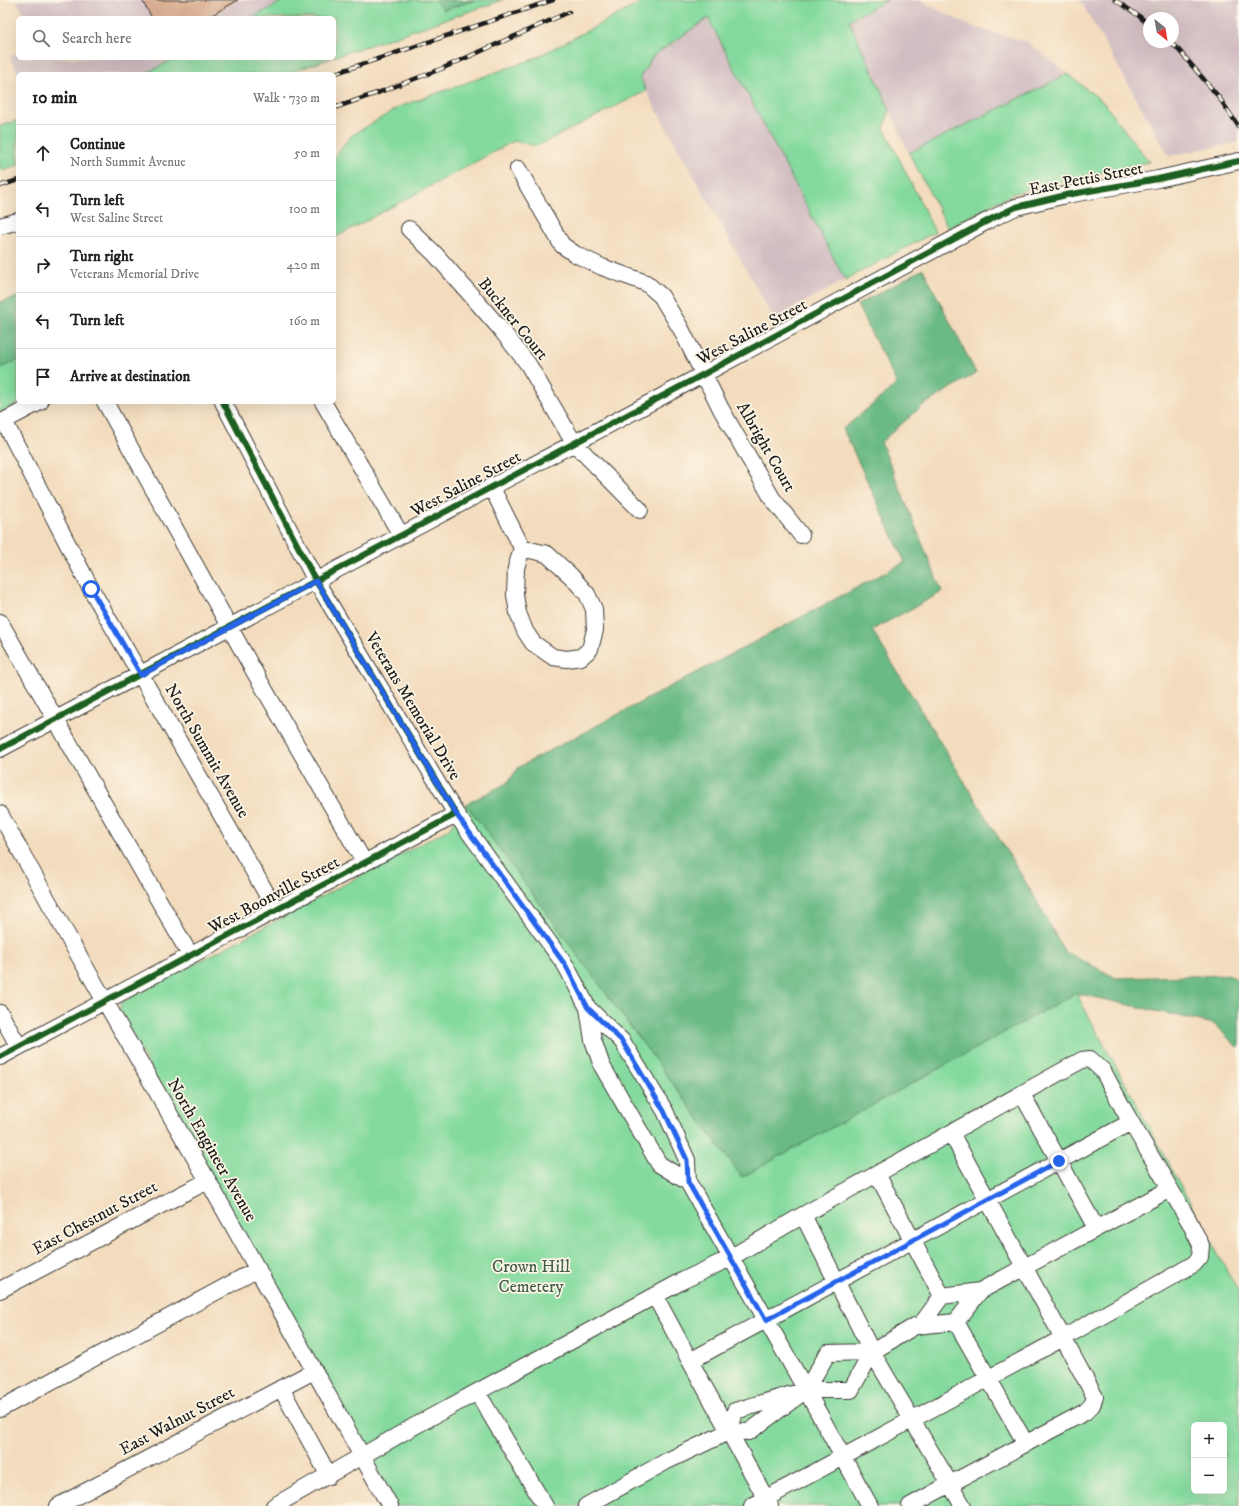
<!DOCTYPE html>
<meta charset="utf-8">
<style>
:root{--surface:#fff;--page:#f2f2f2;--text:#202124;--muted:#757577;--line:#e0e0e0}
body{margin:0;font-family:"IM FELL DW Pica",serif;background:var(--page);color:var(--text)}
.controls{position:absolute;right:12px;bottom:12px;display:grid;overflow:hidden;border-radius:6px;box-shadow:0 4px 16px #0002}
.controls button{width:36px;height:36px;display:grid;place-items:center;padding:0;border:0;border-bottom:1px solid var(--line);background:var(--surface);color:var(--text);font:20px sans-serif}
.compass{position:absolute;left:1143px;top:12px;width:36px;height:36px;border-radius:50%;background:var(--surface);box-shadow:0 4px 16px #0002;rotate:149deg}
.stop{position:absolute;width:12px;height:12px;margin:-9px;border:3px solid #2563eb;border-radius:50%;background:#fff}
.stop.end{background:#2563eb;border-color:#fff;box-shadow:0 1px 4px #0008}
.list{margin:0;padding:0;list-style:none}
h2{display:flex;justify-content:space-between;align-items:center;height:52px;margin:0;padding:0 16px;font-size:17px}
h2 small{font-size:13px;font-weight:400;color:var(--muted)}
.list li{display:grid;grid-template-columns:26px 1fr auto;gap:12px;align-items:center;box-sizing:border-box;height:56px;padding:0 16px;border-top:1px solid var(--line)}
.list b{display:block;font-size:15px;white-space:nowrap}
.list p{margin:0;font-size:13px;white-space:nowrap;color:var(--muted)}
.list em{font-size:13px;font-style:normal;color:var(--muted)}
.icon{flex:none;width:22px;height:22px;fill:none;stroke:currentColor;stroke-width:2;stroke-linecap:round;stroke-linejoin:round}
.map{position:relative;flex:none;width:1239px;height:1506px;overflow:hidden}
.search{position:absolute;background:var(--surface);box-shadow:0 4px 16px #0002;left:16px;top:16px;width:320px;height:44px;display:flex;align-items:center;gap:10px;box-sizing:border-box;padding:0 14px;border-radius:6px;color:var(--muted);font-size:15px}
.panel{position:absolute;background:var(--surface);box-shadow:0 4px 16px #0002;left:16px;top:72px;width:320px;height:332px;border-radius:6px}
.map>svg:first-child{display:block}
.industrial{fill:#d2bec2;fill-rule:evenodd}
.green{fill:#84da9e;stroke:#507b5d;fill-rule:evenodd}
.forest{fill:#6bba85;stroke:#446b50}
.building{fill:#d29e7e}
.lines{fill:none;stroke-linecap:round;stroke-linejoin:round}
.minor-casing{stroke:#3c3934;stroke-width:18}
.minor{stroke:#fff;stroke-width:16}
.rail-casing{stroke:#1c1c1c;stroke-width:4.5}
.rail{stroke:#fcf5e5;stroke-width:3;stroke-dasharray:9;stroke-linecap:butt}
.cycleway-casing{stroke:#fcf5e5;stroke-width:8}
.cycleway{stroke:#1b5e20;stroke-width:6}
.route{stroke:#2563eb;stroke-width:5}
.labels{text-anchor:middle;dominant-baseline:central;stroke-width:3.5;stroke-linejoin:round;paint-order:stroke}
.street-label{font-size:17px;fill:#1c1c1c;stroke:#fcf5e5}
.park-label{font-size:17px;fill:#405e4a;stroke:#fcf5e5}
</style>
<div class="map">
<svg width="1239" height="1506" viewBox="0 0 1239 1506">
<rect width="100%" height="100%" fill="#fcf5e5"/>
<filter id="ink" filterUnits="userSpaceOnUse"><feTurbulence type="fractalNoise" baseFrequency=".025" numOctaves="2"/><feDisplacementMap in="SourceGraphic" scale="8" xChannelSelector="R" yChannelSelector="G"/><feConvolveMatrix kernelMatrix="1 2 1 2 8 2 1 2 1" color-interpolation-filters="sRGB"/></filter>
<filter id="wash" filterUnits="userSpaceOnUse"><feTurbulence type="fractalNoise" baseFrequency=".012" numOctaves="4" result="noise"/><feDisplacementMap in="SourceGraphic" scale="16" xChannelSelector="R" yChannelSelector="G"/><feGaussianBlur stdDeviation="0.9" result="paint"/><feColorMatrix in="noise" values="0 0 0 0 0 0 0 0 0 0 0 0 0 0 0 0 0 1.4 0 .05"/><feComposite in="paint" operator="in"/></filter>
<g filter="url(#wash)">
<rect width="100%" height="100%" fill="#f3dcbd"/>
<!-- industrial -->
<path class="industrial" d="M 16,0 L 285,0 L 251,18 L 26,18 Z
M 888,0 L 919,0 L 970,26 L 1027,42 L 1068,74 L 909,153 L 849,20 Z
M 1080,0 L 1239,0 L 1239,142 L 1169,156 ZM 1149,18 L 1173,18 L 1173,42 L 1149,42 Z
M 708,18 L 845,280 L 774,319 L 646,91 L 640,77 L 653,56 Z
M 18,52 L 18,58 L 176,58 L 144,74 L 18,74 L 10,57 Z"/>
<!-- green -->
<path class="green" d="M 285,0 L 434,0 L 444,10 L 475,0 L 503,0 L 334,57 L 334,18 L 251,18 Z
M 646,0 L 888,0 L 849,20 L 890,110 L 884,128 L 935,232 L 845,280 L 708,18 L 653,56 L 640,77 L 646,91 L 537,146 L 514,141 L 334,238 L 334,157 L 351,136 L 401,106 L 533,59 Z
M 176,58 L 332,58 L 285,74 L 144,74 Z
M 1068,74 L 1103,102 L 1149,162 L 1038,186 L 1012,194 L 948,228 L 909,153 Z
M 18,120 L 18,165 L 0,171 L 0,126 Z
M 18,360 L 18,402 L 20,402 L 0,413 L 0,368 Z
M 466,804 L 742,1177 L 1076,993 L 1239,1293 L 1239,1506 L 397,1506 L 119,1013 L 121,1003 L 449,829 ZM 1194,1425 L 1224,1425 L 1224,1491 L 1194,1491 Z"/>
<!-- forest -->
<path class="forest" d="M 434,0 L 475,0 L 444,10 Z
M 923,269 L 976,373 L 922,406 L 881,442 L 942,592 L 872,630 L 1031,891 L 1064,951 L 1116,978 L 1230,975 L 1239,981 L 1239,1049 L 1214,1024 L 1076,993 L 742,1177 L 466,804 L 507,783 L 519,767 L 905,562 L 843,429 L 897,384 L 857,305 Z
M 18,297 L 18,360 L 0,368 L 0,302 Z"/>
<g id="blocks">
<!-- building -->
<path class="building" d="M 142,0 L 238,0 L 207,18 L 152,18 Z"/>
</g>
</g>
<g filter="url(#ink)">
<use href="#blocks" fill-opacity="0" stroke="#3c3934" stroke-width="1"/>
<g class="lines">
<defs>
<path id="minor" d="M 518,169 L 562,245 L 575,254 L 602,267 L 646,283 L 661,296 L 681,329 L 721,409 L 772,498 L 801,535
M 0,226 L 18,221
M 409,229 L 435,254 L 498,326 L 528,364 L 574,443 L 640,510
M 105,402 L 251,666 L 364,862
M 223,402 L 316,581 L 456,814 L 566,966 L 588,1008 L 593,1040 L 602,1066 L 659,1164 L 688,1182 L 806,1390 L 870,1506
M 323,402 L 401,535
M 4,421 L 91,589 L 276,910
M 0,423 L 40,402
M 491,486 L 522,548
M 522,548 L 547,554 L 571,576 L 587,594 L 594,609 L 595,630 L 590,649 L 581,657 L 567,659 L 553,657 L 533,643 L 525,631 L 518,613 L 515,595 L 516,568 Z
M 0,622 L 190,955
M 0,749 L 704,374 L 991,219 L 1016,207 L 1066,195 L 1158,179 L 1239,161
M 0,814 L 71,942 L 208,1181 L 390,1506
M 588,1008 L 622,1041 L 665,1111 L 687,1160 L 688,1182
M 0,1013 L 19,1047
M 0,1057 L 456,814
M 1022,1094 L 1096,1228
M 877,1174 L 942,1296
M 803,1215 L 872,1352 L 950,1484 L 910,1506
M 0,1290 L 182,1194 L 208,1181
M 655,1296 L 690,1361
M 956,1322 L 1026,1444
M 920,1326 L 942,1296 L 980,1291
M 281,1388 L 329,1476
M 477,1392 L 545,1506
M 0,1409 L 258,1269
M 730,1431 L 735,1411 L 806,1390 L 828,1353 L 872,1352
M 58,1506 L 314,1371
M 274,1506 L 411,1428 L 523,1367 L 684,1280 L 730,1258 L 803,1215 L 1082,1060 L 1090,1059 L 1103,1071 L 1125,1112 L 1189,1221 L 1201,1245 L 1200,1257 L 1194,1264 L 1063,1338 L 1095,1397 L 1092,1405 L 1085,1412 L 950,1484 L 963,1506
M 586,1506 L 667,1461 L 730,1431 L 749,1432 L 806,1390 L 851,1390 L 872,1352 L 915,1326 L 956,1322 L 980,1291 L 1170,1189
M 752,1506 L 1063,1338 L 951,1133
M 770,1506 L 690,1361 L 1131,1122"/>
</defs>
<!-- minor casing -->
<use href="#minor" class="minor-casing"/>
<!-- minor -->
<use href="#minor" class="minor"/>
<defs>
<path id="rail" d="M 1115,0 L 1139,16 L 1149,25
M 1169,42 L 1177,48 L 1218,96 L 1239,127
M 333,74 L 553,0
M 334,108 L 380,92 L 441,69 L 569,12
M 0,186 L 18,180"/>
</defs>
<!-- rail casing -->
<use href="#rail" class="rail-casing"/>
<!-- rail -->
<use href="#rail" class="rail"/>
<defs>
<path id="cycleway" d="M 0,749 L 704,374 L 991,219 L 1016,207 L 1066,195 L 1158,179 L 1239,161
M 0,1057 L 456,814 L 316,581 L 223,402"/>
</defs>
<!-- cycleway casing -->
<use href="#cycleway" class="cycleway-casing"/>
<!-- cycleway -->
<use href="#cycleway" class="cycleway"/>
</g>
</g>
<g class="lines" filter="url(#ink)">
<!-- route -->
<path class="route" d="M 91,589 L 141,675 L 316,581 L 456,814 L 566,966 L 588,1008 L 622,1041 L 664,1111 L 687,1160 L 688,1182 L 766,1320 L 1059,1161"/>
</g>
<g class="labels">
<!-- street labels -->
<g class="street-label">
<text transform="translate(1086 179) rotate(-11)">East Pettis Street</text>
<text transform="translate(513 319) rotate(51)">Buckner Court</text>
<text transform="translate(752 332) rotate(-28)">West Saline Street</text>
<text transform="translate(766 447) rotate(60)">Albright Court</text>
<text transform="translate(466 484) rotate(-28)">West Saline Street</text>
<text transform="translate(413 706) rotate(59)">Veterans Memorial Drive</text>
<text transform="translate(207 751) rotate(60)">North Summit Avenue</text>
<text transform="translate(274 895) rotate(-28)">West Boonville Street</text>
<text transform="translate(212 1150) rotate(60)">North Engineer Avenue</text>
<text transform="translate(95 1218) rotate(-28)">East Chestnut Street</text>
<text transform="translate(177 1421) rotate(-28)">East Walnut Street</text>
</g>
<!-- park labels -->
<g class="park-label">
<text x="531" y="1267">Crown Hill<tspan x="531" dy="20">Cemetery</tspan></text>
</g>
</g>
</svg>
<div class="controls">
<button>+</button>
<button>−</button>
</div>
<svg class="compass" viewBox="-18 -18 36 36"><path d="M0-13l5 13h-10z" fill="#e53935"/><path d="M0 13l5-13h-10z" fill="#757577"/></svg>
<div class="stop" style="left:91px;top:589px"></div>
<div class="stop end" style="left:1059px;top:1161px"></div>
<div class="search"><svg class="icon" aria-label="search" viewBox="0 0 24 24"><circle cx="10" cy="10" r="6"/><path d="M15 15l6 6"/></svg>Search here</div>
<section class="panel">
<h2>10 min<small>Walk · 730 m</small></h2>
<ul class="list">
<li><svg class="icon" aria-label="ahead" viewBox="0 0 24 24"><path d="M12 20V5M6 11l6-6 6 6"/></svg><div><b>Continue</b><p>North Summit Avenue</p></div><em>50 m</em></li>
<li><svg class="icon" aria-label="left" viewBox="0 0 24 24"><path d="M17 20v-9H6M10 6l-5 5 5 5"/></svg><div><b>Turn left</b><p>West Saline Street</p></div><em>100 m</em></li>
<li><svg class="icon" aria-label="right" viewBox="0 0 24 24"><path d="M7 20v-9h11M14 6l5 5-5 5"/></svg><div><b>Turn right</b><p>Veterans Memorial Drive</p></div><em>420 m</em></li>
<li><svg class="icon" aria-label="left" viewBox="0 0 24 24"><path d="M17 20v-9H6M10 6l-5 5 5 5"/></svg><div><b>Turn left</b></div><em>160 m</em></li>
<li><svg class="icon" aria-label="arrive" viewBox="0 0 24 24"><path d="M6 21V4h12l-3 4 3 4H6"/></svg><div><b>Arrive at destination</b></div></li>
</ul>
</section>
</div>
